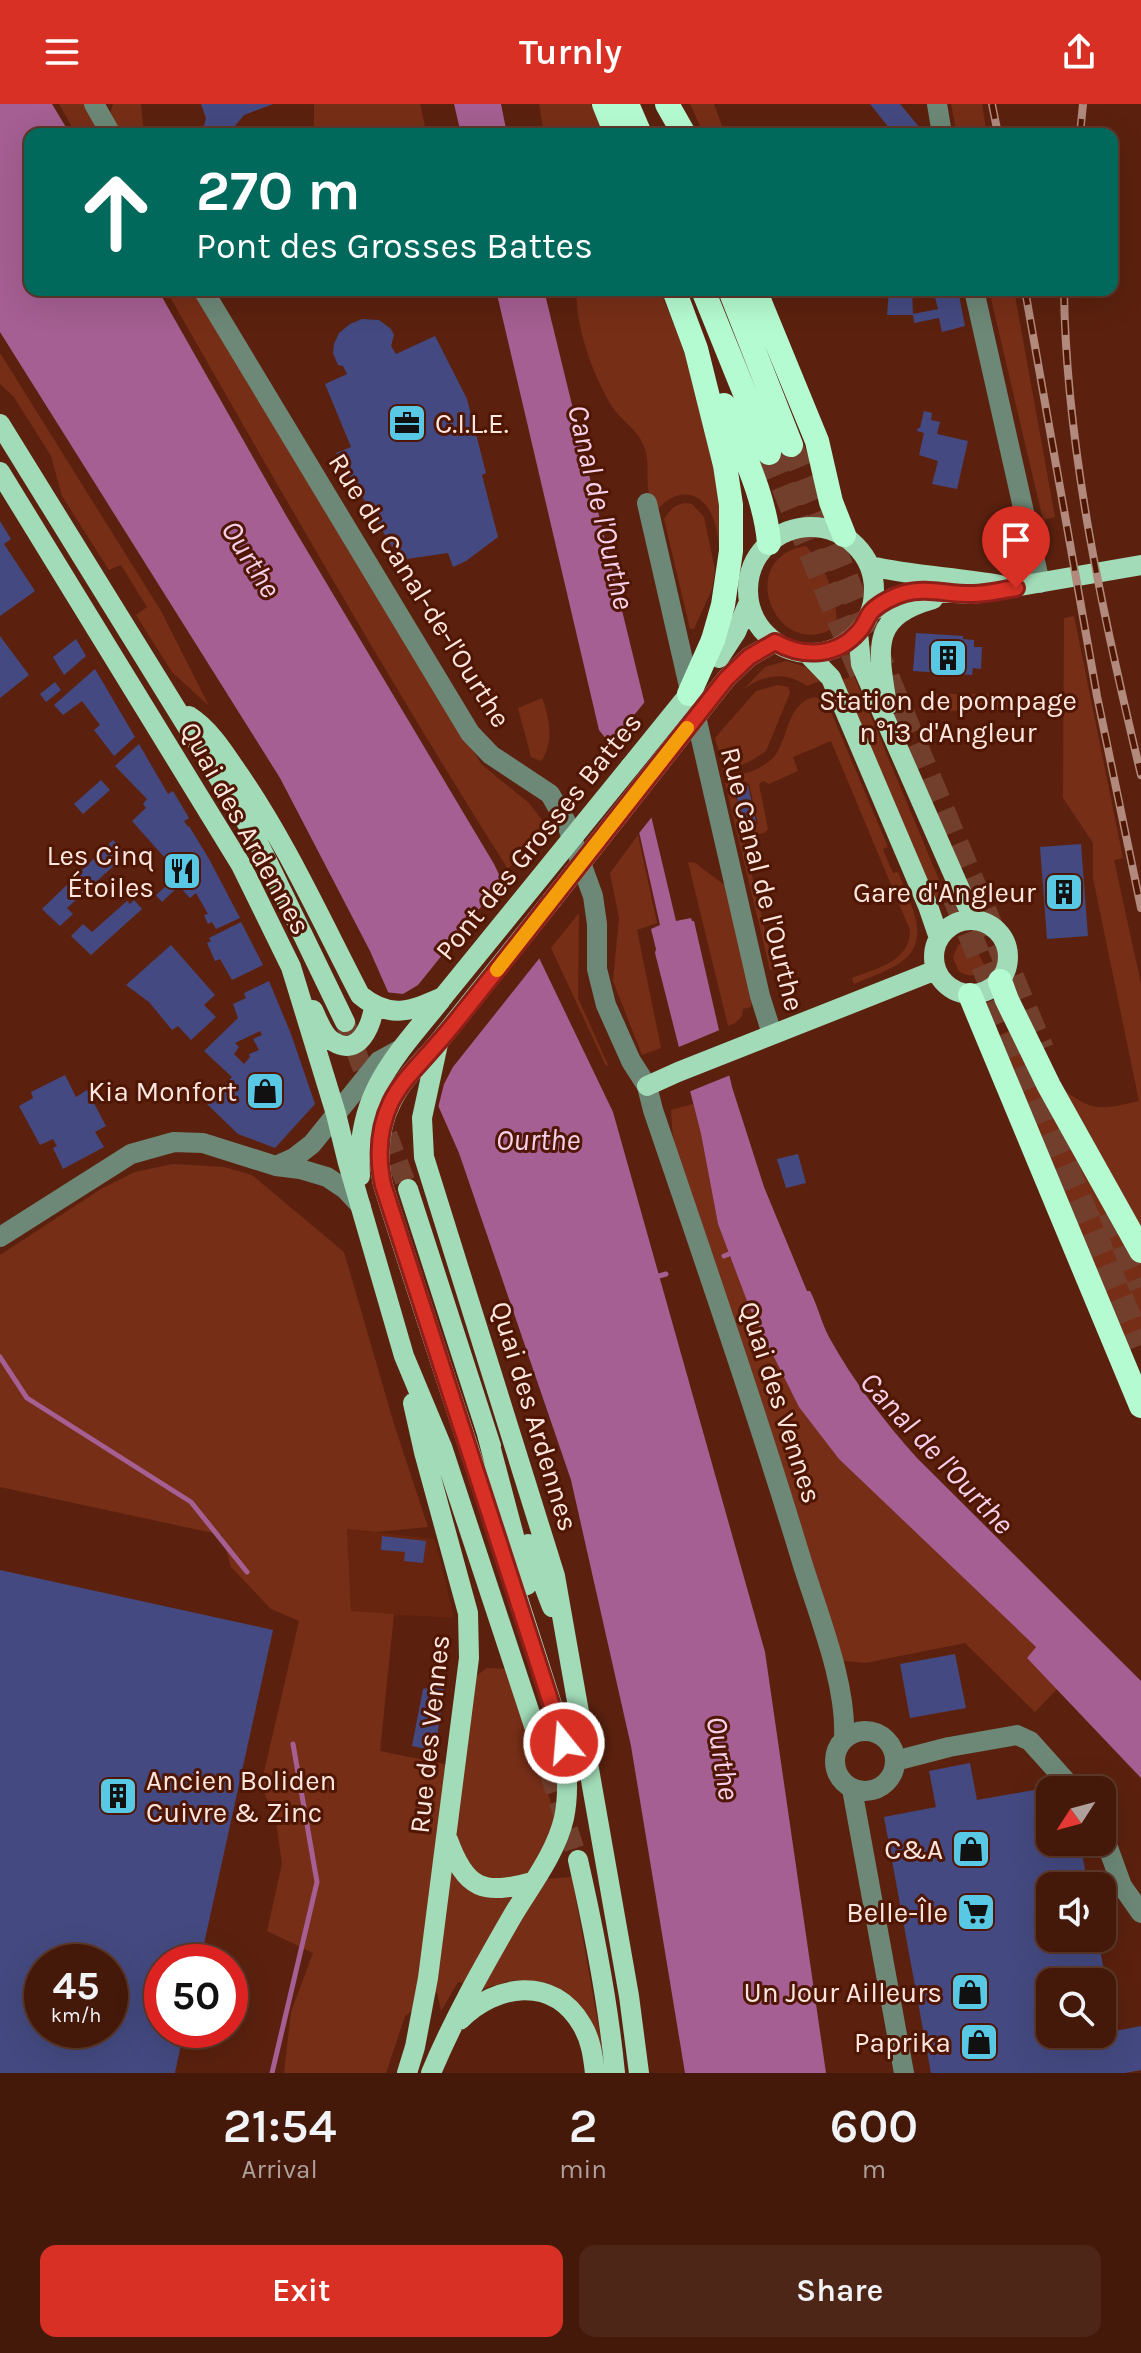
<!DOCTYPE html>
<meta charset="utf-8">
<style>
:root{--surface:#44190a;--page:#4e2618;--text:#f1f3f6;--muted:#afa09c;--line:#5c382b;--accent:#d93025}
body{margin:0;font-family:Karla,sans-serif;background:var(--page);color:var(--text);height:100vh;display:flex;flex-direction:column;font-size:30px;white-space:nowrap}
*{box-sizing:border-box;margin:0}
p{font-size:26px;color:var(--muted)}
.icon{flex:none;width:44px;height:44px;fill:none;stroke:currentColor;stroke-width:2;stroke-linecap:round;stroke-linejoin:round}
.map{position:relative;height:1969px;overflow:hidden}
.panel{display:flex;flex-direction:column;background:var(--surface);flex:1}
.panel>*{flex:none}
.hud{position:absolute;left:24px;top:24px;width:1094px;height:168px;border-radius:16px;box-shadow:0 8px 32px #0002,0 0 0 2px var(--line);background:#00695c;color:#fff;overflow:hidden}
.needle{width:52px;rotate:234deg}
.controls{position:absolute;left:1036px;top:1672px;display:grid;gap:16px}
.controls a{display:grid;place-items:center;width:80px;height:80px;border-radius:16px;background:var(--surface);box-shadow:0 8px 32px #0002,0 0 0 2px var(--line);font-size:40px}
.speed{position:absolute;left:24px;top:1840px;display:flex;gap:16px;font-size:40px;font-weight:700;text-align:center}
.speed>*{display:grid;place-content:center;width:104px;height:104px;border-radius:50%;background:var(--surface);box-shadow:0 8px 32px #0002,0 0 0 2px var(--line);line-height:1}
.speed small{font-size:20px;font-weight:400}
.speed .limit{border:12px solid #d22;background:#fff;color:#111}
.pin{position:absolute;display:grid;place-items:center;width:68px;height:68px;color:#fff;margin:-82px -34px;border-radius:50% 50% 50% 0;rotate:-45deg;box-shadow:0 0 8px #0007}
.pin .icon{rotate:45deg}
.me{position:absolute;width:88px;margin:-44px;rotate:343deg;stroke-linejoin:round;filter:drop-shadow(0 0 6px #0008)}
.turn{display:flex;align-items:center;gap:28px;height:168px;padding:0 40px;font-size:36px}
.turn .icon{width:104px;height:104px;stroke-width:2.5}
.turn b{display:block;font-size:56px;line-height:68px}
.eta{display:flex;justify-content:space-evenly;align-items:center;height:136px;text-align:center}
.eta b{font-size:48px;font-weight:600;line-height:56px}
.primary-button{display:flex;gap:16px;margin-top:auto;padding:16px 40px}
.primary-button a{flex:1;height:92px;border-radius:16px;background:var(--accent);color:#fff;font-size:32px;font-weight:600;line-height:92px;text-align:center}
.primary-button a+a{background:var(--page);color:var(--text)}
header{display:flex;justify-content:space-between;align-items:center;height:104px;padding:0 40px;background:var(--accent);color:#fff;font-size:36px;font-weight:600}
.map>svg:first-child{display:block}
</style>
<header><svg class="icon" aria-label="menu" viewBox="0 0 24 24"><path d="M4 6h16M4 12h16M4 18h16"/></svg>Turnly<svg class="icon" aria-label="share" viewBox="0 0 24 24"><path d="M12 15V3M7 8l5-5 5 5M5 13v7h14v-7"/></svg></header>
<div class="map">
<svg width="1141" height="1969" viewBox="0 0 1141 1969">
<rect width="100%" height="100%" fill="#5b210e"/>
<path fill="#67240f" d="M347,1425L435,1435L454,1514L351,1508Z"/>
<path fill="#772e17" d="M59,0H87L105,30H76Z
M113,0H141L144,30H118L109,14Z
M314,0H420L427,30H310L314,22Z
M539,0H591L602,30H544Z
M690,0H714L725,30H704Z
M951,0H982L987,30H957Z
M166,186H197L482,661L529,699L545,720L508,765C388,576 277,380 166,186Z
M575,186H660L687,254L722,379V457C719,443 718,427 713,414C701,383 673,384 655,409C642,382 652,363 644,342C637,325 623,318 613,304C596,277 583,242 578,211C577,202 577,194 575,186Z
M989,186H1014L1055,413L1043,416Z
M0,249L161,507L209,602L172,568L136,511L147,503L121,461L109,466L62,392L51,352L14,293L0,280Z
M686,399L692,400L704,413L715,466L712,485L694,525H690L664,415C670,406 675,400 686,399Z
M806,442C826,464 837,492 837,522C777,562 732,454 806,442Z
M1074,512L1123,754L1114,756L1141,880V1124L1064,986C1093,1009 1104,1005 1139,997L1093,774V739L1063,694L1064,514Z
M786,557L806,563L820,577L807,582C786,567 763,570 743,586L765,563Z
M854,572L945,790L934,795L841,576Z
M778,581L788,583L790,589L766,647L749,658L724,667L715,634L756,587Z
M936,590H1014L1013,606L935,607Z
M814,593L826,596L888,743L883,745L893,769L898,768C910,800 936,840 895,862C882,869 867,874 854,880L852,874C877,864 910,858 910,826L831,637L793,653L798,667L769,680L763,677L759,680L768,725L764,729L743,733L774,865L770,866L725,679L732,675L743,723L758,720L749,680L744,677L742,670C755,667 768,661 776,650C789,630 788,599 814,593Z
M542,594C550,615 554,639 541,657L531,653L518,604Z
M638,731L657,819L637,826L661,944L642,951L613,877L619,814L610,769Z
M688,758L695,759L726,782L752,895L751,903L743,905L742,912L735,919L728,922Z
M579,809L578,894L608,961L606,962L551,844Z
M971,836L986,864C977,873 967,874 958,866L953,853L958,841Z
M1009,927L1141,1160V1232L1123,1239L993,934Z
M693,1000L701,1030L718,1120L750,1205L840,1355L1036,1543L1027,1554L1057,1585L1035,1608L965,1539L865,1559L835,1556L674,1048L671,1006Z
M173,1060L224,1063L252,1071L344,1148L394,1320L428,1423L376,1428L347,1425L351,1507L394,1510L380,1647L464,1664L476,1572L487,1564L509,1565L555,1712L548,1742L531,1776L572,1773L603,1948L586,1913L543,1879L514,1876L478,1886L479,1882L458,1878L441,1907L437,1888L405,1912L386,1969H284L291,1908L313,1849L267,1827L282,1760L276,1717L261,1681L299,1517L271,1505L231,1463L222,1431L0,1383V1151L101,1085L135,1068Z"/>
<path fill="#a55f92" d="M0,0H52L70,30H30V186H158L287,413L494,760L613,1008L765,1548L826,1969H685L631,1642L571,1376L459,1049L370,847L280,674L0,228Z
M454,0H501L507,30H461Z
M496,186H544L648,613L630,623L676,817L691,814L692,817H694L732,983L764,1083L807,1187H810C818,1202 821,1218 829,1233C853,1277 884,1317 917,1354L1141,1577V1674L1027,1554L1036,1543L839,1355L799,1303L750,1205L718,1120L701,1030L655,849L656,845L651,825L660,821L640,732L615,639L610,640L599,626Z"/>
<path fill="#5b210e" d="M648,594L652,614L635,625L655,709L636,733L612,643H608Z
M505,773L542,851L453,963L444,980L437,1008L384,888L403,890L418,881Z
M722,925L733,970L686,989L674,945Z"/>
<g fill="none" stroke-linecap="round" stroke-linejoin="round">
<path stroke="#a55f92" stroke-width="5" d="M724,1152L729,1150
M659,1172L666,1170
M0,1253L27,1294L191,1398L247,1468
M272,1969L317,1778L293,1640"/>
</g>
<path fill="#444a81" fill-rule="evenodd" d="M201,0H273L244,11L235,22L234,30H202L206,14Z
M870,0H900L925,30H894Z
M889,186H912L913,210L938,205L933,186H958L965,222L942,228L939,214L914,219L913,211H887Z
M362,215L379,216L391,225L394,231L391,242L396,250L435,232L467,295L486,369L482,371L498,433L466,457L453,463L448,449L400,456L336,349L351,343L325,280L347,270L343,262L338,261L333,249L334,240L339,229L350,220Z
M924,307L932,309L931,316L940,318L937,330L968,337L957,385L932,380L938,357L919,351L924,329L917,327L918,324H920Z
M0,417L11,435L4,440L35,487L0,512Z
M916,529L963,532V535L974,536V543H982L981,565L973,564L972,571L913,567Z
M0,532L29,571L0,594Z
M76,535L86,552L64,571L53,553Z
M95,565L135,633L114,652L94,626L100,621L82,597L63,611L54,601Z
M55,578L61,586L46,598L40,590Z
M139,640L168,690L173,687L189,714L184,717L188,723L189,722L209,755L240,814L216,825L212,818L208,820L204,811L208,810L196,789L190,794L179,782L162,798L156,791L172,777L166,770L173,763L132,717L146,704L143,700L147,695L115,662Z
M101,676L110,686L83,710L74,700Z
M748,682L756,717L743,720L735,685Z
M113,736L127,750L67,804L73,810L60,822L42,805Z
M1081,740L1088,832L1047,835L1040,743Z
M134,796L142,805L91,851L71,832L83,820L92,828L127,797L130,800Z
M241,818L263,861L232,876L220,855L215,857L207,839L211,837L209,834Z
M171,841L215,891L204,901L216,913L191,936L178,922L172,926L149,898L126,881Z
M269,877L291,930L315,1000L275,1044L238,1030L207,1000L232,973L204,947L238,914L233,900L246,894L244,889ZM260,927L262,931L253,935L259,946L249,950L250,953L244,960L234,950L239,943L235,939Z
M65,971L76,993L87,986L106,1022L95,1028L104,1043L63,1065L53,1044L57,1042L53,1035L40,1041L19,1002L33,994L31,988Z
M798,1050L806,1079L786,1084L777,1055Z
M382,1432L426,1437L423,1459L404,1457L405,1448L381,1446Z
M0,1466L273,1526L200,1858H162V1926H184L175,1969H0ZM42,1858H110V1926H42Z
M955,1550L966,1604L910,1614L900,1560Z
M445,1579L435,1647L412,1642L423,1585Z
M970,1659L977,1696L1051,1683L1053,1686H1050V1738H1080L1088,1782H1050V1834H1098L1115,1927L1141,1922V1966L1125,1969H931L884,1713L936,1703L929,1667ZM1050,1878H1102V1930H1050Z"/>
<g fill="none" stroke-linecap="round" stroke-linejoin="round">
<path stroke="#733f2d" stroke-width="20" stroke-dasharray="20 10" stroke-linecap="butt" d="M345,918L408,1085
M540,1640L578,1756"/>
<path stroke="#733f2d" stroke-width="24" stroke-dasharray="24 12" stroke-linecap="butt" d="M791,341L1042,945
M769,349L861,569
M955,795L1141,1241
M1110,1108L1141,1183"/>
<path stroke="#6d8877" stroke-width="20" d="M94,0L111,30
M937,0L942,30
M203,186L470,629L491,651L550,690L566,718L593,792L597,820V865L606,901L631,957L647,982L653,1006C704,1156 756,1306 802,1458C818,1510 847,1580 844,1634
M974,186L1040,479
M647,399L760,892L772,930
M276,1062L294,1054L312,1040L379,957L401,945
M0,1133L131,1050L174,1038L203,1039L276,1062L300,1065L327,1073L345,1085L361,1102
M835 1657a30 30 0 1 1 60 0a30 30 0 1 1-60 0Z
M895,1657L949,1643L1017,1631L1030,1637L1074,1686
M852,1685L904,1969
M1102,1727L1122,1782L1141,1809"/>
<path stroke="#a1dbb7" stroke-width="20" d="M0,320L256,734L345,918
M0,368L241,761L291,863L336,1010L348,1059L404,1252L442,1343L540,1640
M748 486a63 63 0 1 1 126 0a63 63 0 1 1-126 0Z
M870,462C913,472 957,473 1000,481
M871,508L894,493L914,487L974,490L1141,461
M858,529L861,560L973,815
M807,549L831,574L928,802L939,834
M719,554L736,528L749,498
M726,575L749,553L775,538
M887,602C879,546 868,513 933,495
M189,612C208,624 222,645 234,663C284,734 320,814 360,891C390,916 411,907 443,893
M630,663L689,590
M552,796C515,843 478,889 441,935C424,956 404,973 392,997C378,1024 377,1052 383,1081C442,1267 506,1452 564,1639
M934 853a37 37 0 1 1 74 0a37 37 0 1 1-74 0Z
M313,906C318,916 323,933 334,938C359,953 371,922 374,903
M438,940L422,1014L424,1053L555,1472L629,1892L639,1969
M647,982L678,968L936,866
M360,1072C356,991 393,955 441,896
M408,1085L491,1342
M487,1330L527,1481
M528,1440L552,1503
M448,1736C466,1786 483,1791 533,1778
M578,1756C594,1826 608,1897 615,1969
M460,1916C496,1880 553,1871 582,1921C591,1936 593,1952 595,1969
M407,1969L415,1943L428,1874L469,1554L468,1509L424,1348L413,1299
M431,1969C454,1914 483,1863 513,1811C531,1781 556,1749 564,1714C570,1686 566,1656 562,1629"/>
<path stroke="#b5fbd1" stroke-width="24" d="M604,0L616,30
M627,0L640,30
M667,0L684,30
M674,186L696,245L725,361L731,401V447L723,501L713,536
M703,186L769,349
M730,186L791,341
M755,186L817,337L831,398L844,431
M724,301C741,345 765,391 769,439
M1000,877L1007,896L1049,982L1141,1147
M970,891L1141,1302"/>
<defs>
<path id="rail" d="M992,0L998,30
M1080,30L1083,0
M1025,186L1097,592L1141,804
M1064,186C1066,346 1104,516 1141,671"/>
</defs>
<use href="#rail" stroke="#b18a7d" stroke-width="8"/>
<use href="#rail" stroke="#4f1603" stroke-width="5" stroke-dasharray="15" stroke-linecap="butt"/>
<path stroke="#a1dbb7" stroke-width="20" d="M552,796L726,575
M443,893L630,663"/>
<path stroke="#b5fbd1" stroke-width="24" d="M689,590L713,536"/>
</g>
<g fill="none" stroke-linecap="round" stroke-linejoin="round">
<defs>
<path id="route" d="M564,1639L383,1081C377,1052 378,1025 391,998C402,976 420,960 436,941C456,919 474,894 493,871C571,773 648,674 726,575L749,553L775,538C803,554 837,553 859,527C865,521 867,512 872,507C880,499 894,492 905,489C926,483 951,491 973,490C987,490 1002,486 1016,484"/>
</defs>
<use href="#route" stroke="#8d1f18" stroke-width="20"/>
<use href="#route" stroke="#d93025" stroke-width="14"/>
<path stroke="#f59e0b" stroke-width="14" d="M497,866L687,624"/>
</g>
<defs>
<symbol id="office-square" viewBox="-11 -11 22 22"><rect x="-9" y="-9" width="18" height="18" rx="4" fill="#59c8e5" stroke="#4f1603"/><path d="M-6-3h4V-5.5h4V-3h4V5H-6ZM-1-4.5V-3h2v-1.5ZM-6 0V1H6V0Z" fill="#111"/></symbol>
<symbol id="building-square" viewBox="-11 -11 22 22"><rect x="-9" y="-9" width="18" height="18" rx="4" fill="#59c8e5" stroke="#4f1603"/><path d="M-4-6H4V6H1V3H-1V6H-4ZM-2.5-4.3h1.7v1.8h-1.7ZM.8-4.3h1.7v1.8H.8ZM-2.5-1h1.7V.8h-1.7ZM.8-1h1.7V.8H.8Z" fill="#111"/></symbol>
<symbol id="restaurant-square" viewBox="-11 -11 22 22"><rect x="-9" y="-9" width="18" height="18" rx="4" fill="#59c8e5" stroke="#4f1603"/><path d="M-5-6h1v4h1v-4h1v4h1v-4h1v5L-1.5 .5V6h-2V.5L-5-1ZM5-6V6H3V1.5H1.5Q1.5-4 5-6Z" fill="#111"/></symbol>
<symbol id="shop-square" viewBox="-11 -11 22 22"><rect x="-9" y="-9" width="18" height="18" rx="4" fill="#59c8e5" stroke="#4f1603"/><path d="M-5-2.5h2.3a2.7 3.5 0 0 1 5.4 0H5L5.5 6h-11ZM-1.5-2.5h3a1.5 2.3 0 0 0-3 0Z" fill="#111"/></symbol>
<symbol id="supermarket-square" viewBox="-11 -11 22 22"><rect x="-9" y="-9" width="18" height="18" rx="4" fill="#59c8e5" stroke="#4f1603"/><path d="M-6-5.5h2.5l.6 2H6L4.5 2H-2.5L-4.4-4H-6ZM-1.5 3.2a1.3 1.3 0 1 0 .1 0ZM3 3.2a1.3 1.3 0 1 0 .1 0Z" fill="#111"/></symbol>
</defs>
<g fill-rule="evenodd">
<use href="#office-square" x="385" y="297" width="44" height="44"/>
<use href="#building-square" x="926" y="532" width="44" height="44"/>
<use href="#restaurant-square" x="160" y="745" width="44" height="44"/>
<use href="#building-square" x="1042" y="766" width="44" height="44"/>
<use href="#shop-square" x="243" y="965" width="44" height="44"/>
<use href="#building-square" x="96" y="1670" width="44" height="44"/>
<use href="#shop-square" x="949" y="1723" width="44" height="44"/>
<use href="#supermarket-square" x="954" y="1786" width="44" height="44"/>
<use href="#shop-square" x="948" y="1866" width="44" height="44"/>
<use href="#shop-square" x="957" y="1916" width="44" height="44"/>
</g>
<g text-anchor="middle" stroke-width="6" stroke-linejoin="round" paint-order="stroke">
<g font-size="28" fill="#fde6df" stroke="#4f1603" text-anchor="end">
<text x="435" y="329" text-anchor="start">C.I.L.E.</text>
<text x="948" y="606" text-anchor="middle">Station de pompage<tspan x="948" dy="32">n°13 d'Angleur</tspan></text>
<text x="154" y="761">Les Cinq<tspan x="154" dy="32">Étoiles</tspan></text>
<text x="1036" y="798">Gare d'Angleur</text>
<text x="237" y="997">Kia Monfort</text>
<text x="146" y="1686" text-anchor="start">Ancien Boliden<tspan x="146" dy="32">Cuivre &amp; Zinc</tspan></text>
<text x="943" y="1755">C&amp;A</text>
<text x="948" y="1818">Belle-Île</text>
<text x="942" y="1898">Un Jour Ailleurs</text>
<text x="951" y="1948">Paprika</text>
</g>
<g font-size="28" fill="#fde6df" stroke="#4f1603">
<text transform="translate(420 486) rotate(58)" y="10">Rue du Canal-de-l'Ourthe</text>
<text transform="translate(246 724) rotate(61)" y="10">Quai des Ardennes</text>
<text transform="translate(538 732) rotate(-51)" y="10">Pont des Grosses Battes</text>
<text transform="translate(763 775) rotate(76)" y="10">Rue Canal de l'Ourthe</text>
<text transform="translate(781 1298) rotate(72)" y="10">Quai des Vennes</text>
<text transform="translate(535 1312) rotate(73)" y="10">Quai des Ardennes</text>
<text transform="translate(429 1630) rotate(-84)" y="10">Rue des Vennes</text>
</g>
<g font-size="30" font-style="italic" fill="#f8d0eb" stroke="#4f1603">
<text transform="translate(601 403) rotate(77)" y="10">Canal de l'Ourthe</text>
<text transform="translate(251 455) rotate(58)" y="10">Ourthe</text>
<text x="538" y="1046">Ourthe</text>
<text transform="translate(937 1349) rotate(47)" y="10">Canal de l'Ourthe</text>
<text transform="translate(723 1654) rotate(81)" y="10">Ourthe</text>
</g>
</g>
</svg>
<div class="controls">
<a><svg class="needle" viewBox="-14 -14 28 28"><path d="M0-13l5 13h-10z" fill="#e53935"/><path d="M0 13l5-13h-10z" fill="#afa09c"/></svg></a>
<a><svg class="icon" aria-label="sound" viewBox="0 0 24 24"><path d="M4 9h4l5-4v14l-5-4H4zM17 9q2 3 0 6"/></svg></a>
<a><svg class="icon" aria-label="search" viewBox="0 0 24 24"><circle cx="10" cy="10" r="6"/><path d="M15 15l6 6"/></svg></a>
</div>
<div class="speed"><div>45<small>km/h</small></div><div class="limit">50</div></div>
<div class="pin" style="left:1016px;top:484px;background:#d93025"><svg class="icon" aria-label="arrive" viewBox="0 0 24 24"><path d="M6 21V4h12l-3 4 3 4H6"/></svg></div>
<svg class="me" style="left:564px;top:1639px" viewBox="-20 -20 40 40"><circle r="17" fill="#d93025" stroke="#fff" stroke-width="3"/><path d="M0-11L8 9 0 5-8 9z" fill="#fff"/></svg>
<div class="hud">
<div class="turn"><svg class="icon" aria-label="ahead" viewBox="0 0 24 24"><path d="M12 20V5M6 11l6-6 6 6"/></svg><div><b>270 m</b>Pont des Grosses Battes</div></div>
</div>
</div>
<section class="panel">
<div class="eta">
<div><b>21:54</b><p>Arrival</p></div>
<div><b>2</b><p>min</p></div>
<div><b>600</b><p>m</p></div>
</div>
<div class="primary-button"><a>Exit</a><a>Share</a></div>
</section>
